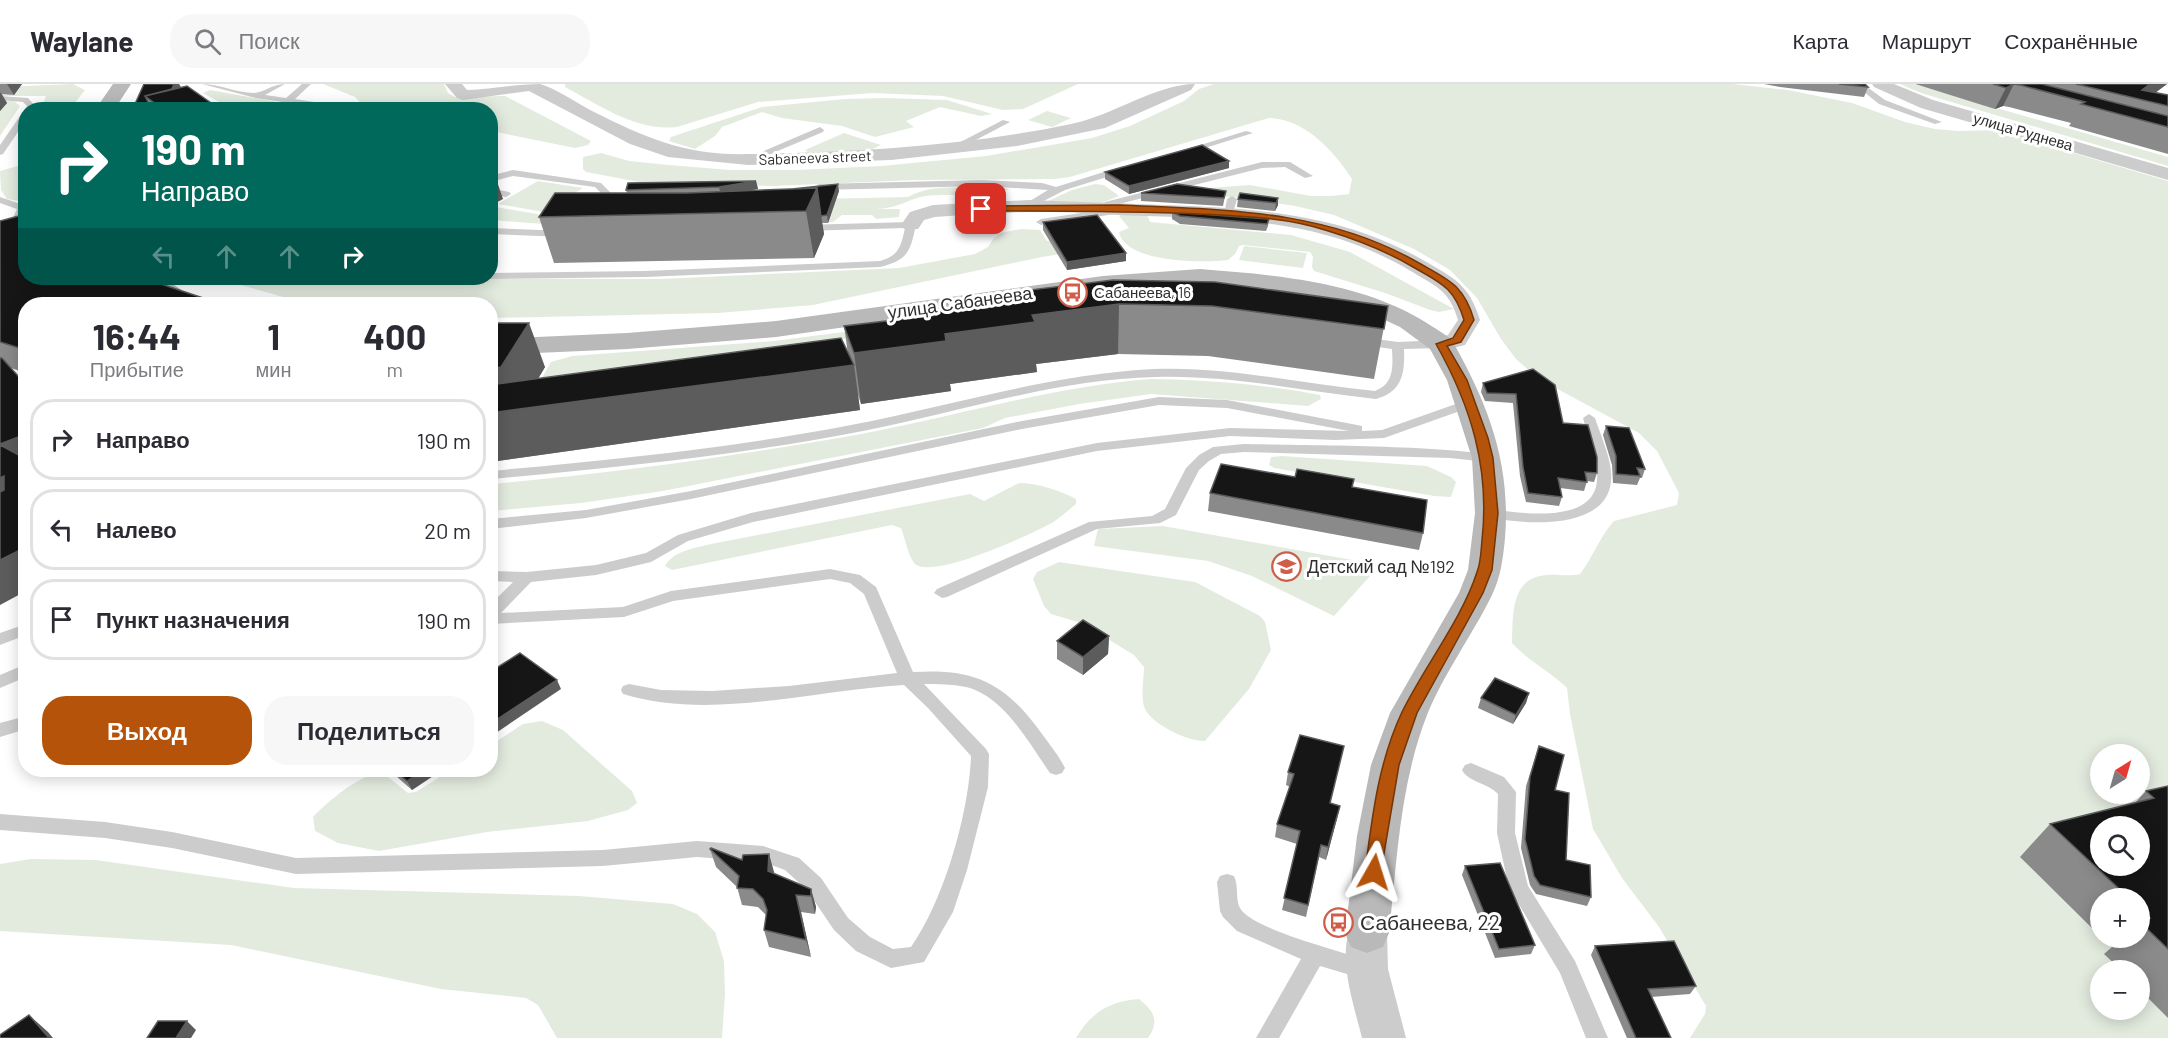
<!DOCTYPE html>
<html lang="ru">
<meta charset="utf-8">
<style>
:root{--surface:#fff;--page:#f7f7f7;--text:#2b2b33;--muted:#7c7c81;--line:#e1e1e2;--accent:#b45309}
body{margin:0;font-family:Barlow,sans-serif;background:var(--page);color:var(--text);height:100vh;display:flex;flex-direction:column;font-size:22px;white-space:nowrap}
*{box-sizing:border-box;margin:0}
p{font-size:20px;color:var(--muted)}
.icon{flex:none;width:33px;height:33px;fill:none;stroke:currentColor;stroke-width:2;stroke-linecap:round;stroke-linejoin:round}
.map{position:relative;flex:1;overflow:hidden}
.panel{position:absolute;left:18px;top:213px;width:480px;height:480px;display:flex;flex-direction:column;background:var(--surface);border-radius:24px;box-shadow:0 3px 15px #0003}
.panel>*{flex:none}
.top-card{position:absolute;left:18px;top:18px;width:480px;height:183px;border-radius:24px;box-shadow:0 3px 15px #0003;background:#00695c;color:#fff;overflow:hidden}
.needle{width:39px;rotate:37deg}
.buttons{position:absolute;left:2090px;top:660px;display:grid;gap:12px}
.buttons a{display:grid;place-items:center;width:60px;height:60px;border-radius:50%;background:var(--surface);box-shadow:0 3px 15px #0003;font-size:30px}
.pin{position:absolute;display:grid;place-items:center;width:51px;height:51px;color:#fff;margin:-26px;border-radius:12px;box-shadow:0 3px 9px #0006}
.me{position:absolute;width:66px;margin:-33px;rotate:6deg;stroke-linejoin:round;filter:drop-shadow(0 0 4px #0008)}
.turn{display:flex;align-items:center;gap:21px;height:126px;padding:0 24px;font-size:27px}
.turn .icon{width:78px;height:78px;stroke-width:2.5}
.turn b{display:block;font-size:42px;line-height:51px}
.lanes{display:flex;align-items:center;height:57px;padding:0 24px;background:#0003;justify-content:center;gap:30px;direction:ltr}
.lanes .off{opacity:.35}
.eta{display:flex;justify-content:space-evenly;align-items:center;height:102px;text-align:center}
.eta b{font-size:36px;font-weight:700;line-height:42px}
.cta{display:flex;gap:12px;margin-top:auto;padding:12px 24px}
.cta a{flex:1;height:69px;border-radius:24px;background:var(--accent);color:#fff;font-size:24px;font-weight:700;line-height:69px;text-align:center}
.cta a+a{background:var(--page);color:var(--text)}
ul{padding:0;list-style:none}
li{display:flex;align-items:center;gap:18px;height:81px;margin:0 12px 9px;padding:0 12px;border:3px solid var(--line);border-radius:24px}
li div{flex:1}
li b{display:block;font-size:22px}
li em{font-style:normal}
header{display:flex;align-items:center;gap:36px;box-sizing:border-box;height:84px;padding:0 30px;background:var(--surface);border-bottom:2px solid var(--line)}
header strong{font-size:28px}
nav{display:flex;gap:33px;margin-inline-start:auto;font-size:21px}
.search{width:420px;height:54px;background:var(--page);display:flex;align-items:center;gap:15px;box-sizing:border-box;padding:0 21px;border-radius:24px;color:var(--muted);font-size:22px}
.map>svg:first-child{display:block}
</style>
<header>
<strong>Waylane</strong>
<div class="search"><svg class="icon" aria-label="search" viewBox="0 0 24 24"><circle cx="10" cy="10" r="6"/><path d="M15 15l6 6"/></svg>Поиск</div>
<nav><a>Карта</a><a>Маршрут</a><a>Сохранённые</a></nav>
</header>
<div class="map">
<svg width="2168" height="954" viewBox="0 0 2168 954">
<rect width="100%" height="100%" fill="#fff"/>
<path fill="#e3ebdf" fill-rule="evenodd" d="M73,0L85,6L70,25L41,26L46,12H0V3Z
M323,0H444L448,9L455,13L505,12L591,57L588,61L575,64L491,47L490,26L367,25L355,13Z
M565,0H1078L1023,25L1003,26L943,12L873,9L758,18L677,43C637,48 599,21 565,3Z
M1214,0H1733L1788,6L1852,19L1905,38L1935,45L1958,47L1996,46L2168,97V954H1690L1705,930L1706,922L1659,843L1622,794L1593,745L1570,630L1567,604C1550,587 1528,577 1512,559C1513,532 1510,494 1546,491C1558,490 1568,493 1580,490C1593,473 1600,452 1614,437L1677,421L1679,409L1657,367L1639,349L1539,295L1516,275L1501,255L1477,214L1450,186L1414,165L1334,131L1295,122L1234,113L1164,111L1195,105L1250,101L1311,112H1331L1349,110L1352,95C1334,67 1305,35 1269,34L1070,93L1054,95L915,96L773,102L644,99L586,88L583,85V73L601,69L629,77L669,81L730,86H795L881,82L986,72L1092,54L1130,42L1184,17L1199,5ZM2100,670H2139V710H2100ZM2100,742H2139V782H2100ZM2100,814H2139V854H2100ZM2100,886H2139V926H2100Z
M1900,0H1913L2168,73V82L1921,9Z
M210,6L283,19L286,21L283,25H232L203,9Z
M885,14L947,16L992,30L981,32L940,23L906,37L914,43L875,53L842,42L782,34L762,28L722,43L715,52L695,65L669,57L671,53L762,23L845,15Z
M0,16L14,17L20,22L0,52Z
M1047,27L1071,34L1052,43L1028,36Z
M844,49L881,61L864,69H809L805,66Z
M25,80V118L7,115L1,106L0,87Z
M538,97L583,104L544,128L498,120Z
M1095,100L1104,101L1119,112L1099,120L1046,118L1072,106Z
M983,103L1009,105C985,118 941,106 917,114C902,119 895,124 877,125H900L899,133L876,135L872,131H842L833,138L747,141H556L491,136L490,122L554,133L818,115L908,113C930,100 959,104 983,103Z
M1122,130L1147,131L1150,138L1291,151L1350,168L1454,225L1439,228L1430,226L1385,209L1314,187L1312,183L1313,173L1310,168L1243,161L1239,162L1235,170L1228,176C1203,179 1125,179 1119,148L1129,144L1119,132Z
M1021,145L1040,146L1047,157L1106,149V163L1042,173L813,221L718,229L491,234L490,220H319L287,214L216,194L660,195L899,184L975,170L988,163L993,155L1001,149Z
M1244,162L1307,169L1303,184L1239,176Z
M1225,222L927,242L536,304L551,278L572,272L774,257L936,236Z
M1150,295C1207,296 1264,300 1320,311L1321,315L1308,322L1151,310L1079,320L1005,334L983,344L663,407L581,419L491,427V400C613,389 735,372 856,351C954,333 1050,303 1150,295Z
M1282,372L1427,382L1451,393L1456,398L1451,413L1434,412L1274,384L1269,381L1271,373Z
M1019,399C1037,399 1059,406 1076,415V420C1066,428 1057,437 1046,442C1027,452 929,497 914,479C908,471 905,454 901,444L892,441L672,486L665,482C673,467 695,464 711,460L970,410L984,417Z
M1163,442L1380,481L1334,532L1252,492L1208,477L1094,462L1098,445Z
M1059,478L1195,498L1260,532L1265,538L1271,566L1249,605L1205,657C1188,658 1152,640 1145,625C1140,615 1144,594 1144,583L1134,571L1081,539L1051,530L1044,522L1033,495L1037,488Z
M542,637L563,646L632,707L637,719L628,726L588,737L487,748L379,767L338,759L315,747L313,733C331,715 356,693 382,688L408,709L416,708L451,686H490L491,661L523,640Z
M31,775L96,776L294,804L579,812L673,820L697,830L715,848L724,877L725,910L722,954H557L538,921L526,914L441,905L231,861L0,847V780Z
M1139,915C1154,927 1160,937 1148,954H1076C1091,929 1109,917 1139,915Z"/>
<g fill="none" stroke-linecap="round" stroke-linejoin="round">
<path fill="#ccc" fill-rule="evenodd" d="M202,0C220,0 236,9 254,9C263,9 272,0 285,0L265,11L286,14L302,0H311L295,15L314,18L329,26H317L309,22L256,14Z
M1854,0H1863L1885,16L1942,38L1935,40L1879,20Z
M0,12L28,14L35,22L33,26H26V36L3,70L0,71V61L27,22L23,18L0,16Z
M1003,36L1010,38L955,67L947,65Z
M820,43L824,46L823,48L751,78L743,76Z
M1246,47L1253,49L1189,69L1181,67Z
M1262,78H1290L1313,92L1305,94L1285,83L1262,84L1111,122L1109,125L1115,124L1120,127L1115,130L1041,141L1036,138L1041,135L1101,126L1099,124L1105,118Z
M1123,82L1128,85L1126,87L1065,106L1028,125L1023,122L1025,120L1048,106L982,102L819,106L814,103L819,100L982,96L1042,99L1056,103Z
M513,86L601,99L611,109L605,115L612,119L607,122L594,116L601,109L595,103L513,92L490,98V92Z
M490,104L509,108L511,110L506,113L490,110Z
M1232,112L1237,115L1233,129L1224,131L1227,115Z
M0,113L26,122L22,136L26,141V153L22,152L12,136L17,125L0,119Z
M911,138L916,141C910,168 908,176 880,183L645,193L490,195L486,194H490V189L645,187L880,177C899,172 901,162 905,144L802,147L797,144L802,141Z
M490,144L565,147L570,150L565,153L490,150Z
M1361,253L1398,258L1441,256L1447,260L1441,264L1404,265C1405,290 1402,308 1376,315C1303,307 1230,291 1156,293C1056,295 960,328 863,347C740,371 615,384 490,395V387C611,376 732,364 851,341C951,322 1051,290 1154,285C1228,282 1301,300 1375,307C1394,300 1393,283 1392,265L1357,260V254Z
M0,287L26,294V302L0,295Z
M1159,313L1227,316L1357,341L1362,342V347L1382,346L1470,315L1476,319L1474,322L1384,354L1335,356L1230,352L1097,367L753,438L688,457L651,478L596,491L531,498L501,529L623,523L671,507L830,485L860,491L876,503L913,588C976,584 1005,599 1042,650C1050,661 1059,672 1065,684L1062,689L1056,691L1050,689C1029,659 1004,612 966,603C952,600 938,600 924,600L986,665L989,670L988,703L967,786L953,828L924,878L891,884L856,867L834,846L807,806L785,786L763,778L697,773L603,782L296,790L172,764L105,754L0,746V730L105,738L172,748L296,774L603,766L697,757L763,762L799,774L821,794L848,834L870,853L893,865L911,863C944,816 969,729 971,672L928,624L904,601C814,606 711,637 623,610L621,606L623,602L629,600L661,606L712,607L789,602L897,589L864,510L850,499L830,495L673,517L624,533L490,540V521L513,498L490,497V487L527,488L596,481L646,469L678,451L751,429L1097,359L1230,344L1349,347L1227,324L1159,321L1022,345L691,415L586,434L490,445V435L586,426L691,407L1022,337Z
M1589,330L1595,334C1601,353 1613,377 1611,397C1607,448 1519,441 1486,432L1484,429L1486,426L1491,425C1519,429 1593,441 1597,397C1599,377 1588,354 1583,334Z
M1244,360C1277,361 1481,361 1494,374L1487,378L1450,374L1244,368L1221,370L1209,377L1199,386L1176,431L1160,439L1097,445L947,513L942,514L934,509L937,505L1089,438L1152,432L1165,425L1186,384L1199,371L1213,363Z
M26,540V551L0,561V549Z
M26,580V593L0,604V591Z
M26,632V645L0,653V639Z
M1471,679L1504,693L1516,708L1515,749L1528,802L1575,877L1608,954H1586L1560,889L1509,804L1497,749L1498,710C1488,699 1468,698 1462,686L1465,681Z
M1227,790L1234,792C1239,802 1235,815 1240,824C1252,846 1346,868 1371,878L1374,885L1371,892L1364,895L1320,882L1279,954H1256L1301,875L1237,847L1223,833L1220,827L1217,798L1220,792Z"/>
<path fill="#ccc" fill-rule="evenodd" d="M445,0H462L467,6C490,5 517,0 540,0C555,4 577,19 592,27C648,55 687,72 751,70C859,68 966,62 1071,40C1112,32 1156,0 1195,0L1191,6L1105,44L1017,62L891,76L748,81L668,73L630,60L529,7L463,16L457,14Z
M1872,0H1894L1933,16L2168,84V96L1921,24L1874,3Z
M1028,116C1073,118 1119,119 1164,121C1255,124 1343,130 1423,176C1454,194 1469,200 1480,236L1465,261L1441,267L1433,265L1429,260L1433,255L1448,251L1458,236C1449,205 1435,202 1409,186C1324,136 1240,135 1145,132C1105,131 1065,127 1026,128C996,129 965,131 935,133L924,136L918,145H904L901,141L910,128L933,121Z
M1367,831L1381,836L1387,849L1388,885L1406,954H1362C1353,917 1336,872 1353,836Z"/>
<path fill="#b9b9b9" fill-rule="evenodd" d="M113,0H131L114,26H95Z
M1200,185C1278,191 1367,198 1433,243C1441,248 1449,252 1454,260C1489,322 1511,381 1505,454C1503,474 1501,492 1492,511C1473,550 1443,591 1427,631C1400,700 1397,776 1389,849L1383,863L1367,869L1351,863L1345,849L1357,752L1371,681L1390,629L1459,509L1468,486L1475,429L1472,374L1447,296L1430,265L1400,243L1374,231L1327,216L1270,205L1200,199L1103,206L776,253L627,265L490,271V255L627,249L776,237L1103,192Z
M135,194H163L191,212L203,215L206,220H171L139,199Z"/>
</g>
<path fill="#8a8a8a" d="M0,0H29H22L14,11L2,10L7,19L0,27Z
M144,0H179L181,3L221,26H137L135,20Z
M1764,0H1865L1868,3L1864,13L1780,3Z
M1915,0H2167L2155,9L2168,11V70L2069,42L2071,39L2009,23L2003,22L1995,25Z
M1229,77V84L1129,110L1105,95V88Z
M756,97L758,105L745,107H839L828,139H822L824,150L814,174L554,179L539,133L627,109L626,106Z
M1226,107L1223,122L1141,117V109Z
M1278,114V121L1275,127L1237,123L1238,115Z
M1172,128L1269,135L1268,142L1266,147L1180,140L1172,135Z
M0,137L26,220V289L11,284L0,521Z
M1043,138L1126,169V177L1067,186L1043,146Z
M1021,207L1388,222L1374,295L1208,272L1118,270L1036,280L1037,288L950,300L951,307L861,320L858,311L860,326L490,378V239L545,283L538,295L848,270L844,242L936,231L935,225L1022,214Z
M1533,285L1563,339L1597,389L1594,398L1587,397L1584,407L1560,404L1562,413L1559,422L1526,418L1520,392L1513,319L1485,317L1481,308L1483,299Z
M1606,342L1645,385L1642,394H1640L1637,401L1613,399L1612,381L1603,351Z
M1353,403L1423,449L1419,466L1208,427L1210,409Z
M1109,552L1108,570L1083,591L1057,575V557Z
M1529,609L1526,619L1513,640L1478,624L1481,614Z
M1300,651L1330,719L1340,722L1326,776L1319,773L1306,833L1282,826L1297,760L1275,753L1277,740L1290,703L1286,701L1288,688Z
M1539,662L1555,706L1566,776L1591,813L1587,822L1536,810L1530,801L1521,764L1526,702Z
M163,686H206L201,690L179,692L164,687Z
M389,686H442L412,706Z
M2168,702V934L2139,905V886H2121L2104,870L2112,863L2102,854H2139V814H2100V852L2020,773L2050,740L2135,719L2146,707Z
M710,765L742,776L769,770L774,790L811,805L816,823L815,830L801,828L811,873L769,863L764,846L766,831L758,823L742,821L737,803L716,783Z
M1465,782L1535,861L1531,870L1495,874L1462,791Z
M1595,862L1696,902L1690,910L1651,913L1671,954H1627L1591,871Z"/>
<path fill="#5c5c5c" d="M7,0H22L14,11Z
M174,0H179L183,8L164,26Z
M2014,0L2003,22L1995,25L2006,4Z
M2150,0H2167L2144,17L2142,6Z
M0,8L7,19L0,27Z
M490,77L503,115L490,122Z
M1229,77V84L1129,110V102Z
M756,97L758,105L721,111L719,103Z
M838,100L839,107L828,139L827,131Z
M817,104L824,150L814,174L806,127Z
M1278,114V121L1275,127L1276,119Z
M1126,169V177L1067,186V178Z
M1119,220L1118,270L1036,280L1037,288L950,300L951,307L861,320L854,269L1032,231Z
M529,239L545,283L520,325L854,281L860,326L490,378V285Z
M26,350V389L0,362V360Z
M4,392L26,421L0,434V394Z
M26,463V507L0,521V476Z
M1109,552L1108,570L1083,591V573Z
M557,596L561,605L490,653V640Z
M1529,609L1526,619L1513,640L1516,631Z
M197,686H206L201,690Z
M218,686H228L221,690Z
M423,686H442L412,706L407,697Z
M1340,722L1337,735L1326,776L1328,763Z
M769,770L774,788L773,805L768,787Z
M811,805L816,823L815,830L811,812Z
M796,811L801,828L811,873L806,856Z
M29,931L48,948L53,954H49Z
M187,937L196,946L191,954H176Z"/>
<path fill="#161616" stroke="#5c5c5c" stroke-width="1.5" fill-rule="evenodd" d="M144,0H174L172,5L145,12L152,26H142L135,20Z
M1839,0H1865L1868,3Z
M1993,0H2042L2168,32V43L2081,20L2085,18L2020,1L2014,0L2006,4Z
M2076,0H2150L2142,6L2168,11V22Z
M187,2L221,26H164L145,12Z
M279,20L310,26H285Z
M1202,61L1229,77L1129,102L1105,88Z
M756,97L719,103L626,106L628,99Z
M838,100L827,131L821,132L817,104L792,105Z
M1177,100L1226,107L1224,114L1141,109Z
M817,104L806,127L539,133L555,109H687Z
M1240,109L1278,114L1276,119L1238,115Z
M1172,128L1269,135L1267,140L1180,132Z
M26,130V194H143L218,219L216,220H26V266L0,258V137Z
M1097,131L1126,169L1067,178L1043,138Z
M1113,196L1215,198L1388,222L1384,245L1212,222L1119,220L1032,231L1035,238L945,250L946,257L854,269L844,242L937,231L935,225L1024,213L1025,216L1021,207Z
M490,239H529L501,283L490,285Z
M841,254L854,281L490,329V301Z
M0,274H2L26,301V350L0,360Z
M1533,285L1555,301L1563,339L1588,341L1597,373V389L1585,388L1587,398L1558,394L1562,413L1528,409L1523,383L1516,310L1487,309L1483,299Z
M1606,342L1629,344L1645,385L1637,384L1640,392L1616,390V372Z
M0,361L26,375V463L0,476V408L4,406V392L0,394Z
M1221,380L1295,393L1297,385L1354,395L1352,403L1427,416L1423,449L1210,409Z
M1083,536L1109,552L1083,573L1057,557Z
M520,569L557,596L490,640V588Z
M1495,594L1529,609L1516,631L1481,614Z
M1300,651L1344,662L1330,719L1340,722L1328,763L1321,761L1308,821L1284,814L1300,747L1277,740L1294,690L1288,688Z
M1539,662L1564,671L1555,706L1569,709L1566,776L1590,781L1591,813L1540,801L1534,792L1525,755L1530,693Z
M394,686H423L407,697Z
M2168,702V865L2139,837L2150,834L2139,824V814H2129L2050,740L2154,714L2146,707ZM2100,742H2139V782H2100Z
M711,764L742,776L743,771L769,770L768,787L811,805V812L796,811L806,856L764,846L767,826L763,815L753,805L737,804L739,792L710,765Z
M1500,779L1535,861L1499,865L1465,782Z
M1674,857L1696,902L1648,905L1671,954H1636L1595,862Z
M29,931L49,954H0V951Z
M158,937H187L176,954H147Z"/>
<path fill="#b45309" stroke="#753606" stroke-width="1.5" d="M1120,121C1224,126 1326,125 1419,179C1449,196 1464,201 1474,236L1461,258L1447,262L1467,296L1488,354L1493,374L1498,429L1492,486L1483,509L1417,629L1399,681L1380,793L1374,796L1368,793L1365,788C1372,734 1378,679 1402,628C1424,583 1462,535 1477,488C1481,478 1481,466 1482,456C1490,384 1471,322 1436,260L1453,254L1464,236C1454,203 1441,199 1413,183C1386,167 1355,155 1325,146C1286,133 1240,132 1199,130C1126,127 1053,127 981,127L976,125L981,122Z"/>
<defs>
<symbol id="bus-ring" viewBox="-11 -11 22 22"><circle r="9.5" fill="#fff" stroke="#d15c47" stroke-width="1.5"/><path d="M-5-6H5V4H4V6H2V4H-2V6H-4V4H-5ZM-3.5-4V0h7V-4ZM-3.5 1.2v1.5H-2V1.2ZM2 1.2v1.5H3.5V1.2Z" fill="#d15c47"/></symbol>
<symbol id="school-ring" viewBox="-11 -11 22 22"><circle r="9.5" fill="#fff" stroke="#d15c47" stroke-width="1.5"/><path d="M0-5L7-2L0 1L-7-2ZM-4 1L0 2.5L4 1V4Q0 6-4 4Z" fill="#d15c47"/></symbol>
</defs>
<g fill-rule="evenodd">
<use href="#bus-ring" x="1056" y="192" width="33" height="33"/>
<use href="#school-ring" x="1270" y="466" width="33" height="33"/>
<use href="#bus-ring" x="1322" y="822" width="33" height="33"/>
</g>
<g text-anchor="middle" stroke-width="6" stroke-linejoin="round" paint-order="stroke">
<g font-size="15" fill="#2f2f2f" stroke="#fff">
<text transform="translate(2023 48) rotate(16)" y="5">улица Руднева</text>
<text transform="translate(815 74) rotate(-2)" y="5">Sabaneeva street</text>
</g>
<g font-size="15" fill="#2f2f2f" stroke="#fff" text-anchor="start">
<text x="1094" y="214">Сабанеева, 16</text>
</g>
<g font-size="18" fill="#2f2f2f" stroke="#fff">
<text transform="translate(960 219) rotate(-8)" y="6">улица Сабанеева</text>
</g>
<g font-size="18" fill="#2f2f2f" stroke="#fff" text-anchor="start">
<text x="1307" y="489">Детский сад №192</text>
</g>
<g font-size="21" fill="#2f2f2f" stroke="#fff" text-anchor="start">
<text x="1360" y="846">Сабанеева, 22</text>
</g>
</g>
</svg>
<div class="buttons">
<a><svg class="needle" viewBox="-14 -14 28 28"><path d="M0-13l5 13h-10z" fill="#e53935"/><path d="M0 13l5-13h-10z" fill="#7c7c81"/></svg></a>
<a><svg class="icon" aria-label="search" viewBox="0 0 24 24"><circle cx="10" cy="10" r="6"/><path d="M15 15l6 6"/></svg></a>
<a>+</a>
<a>−</a>
</div>
<div class="pin" style="left:981px;top:125px;background:#d93025"><svg class="icon" aria-label="arrive" viewBox="0 0 24 24"><path d="M6 21V4h12l-3 4 3 4H6"/></svg></div>
<svg class="me" style="left:1374px;top:788px" viewBox="-20 -20 40 40"><path d="M0-17L14 15 0 8-14 15z" fill="#b45309" stroke="#fff" stroke-width="4"/></svg>
<div class="top-card">
<div class="turn"><svg class="icon" aria-label="right" viewBox="0 0 24 24"><path d="M7 20v-9h11M14 6l5 5-5 5"/></svg><div><b>190 m</b>Направо</div></div>
<div class="lanes"><svg class="icon off" aria-label="left" viewBox="0 0 24 24"><path d="M17 20v-9H6M10 6l-5 5 5 5"/></svg><svg class="icon off" aria-label="ahead" viewBox="0 0 24 24"><path d="M12 20V5M6 11l6-6 6 6"/></svg><svg class="icon off" aria-label="ahead" viewBox="0 0 24 24"><path d="M12 20V5M6 11l6-6 6 6"/></svg><svg class="icon" aria-label="right" viewBox="0 0 24 24"><path d="M7 20v-9h11M14 6l5 5-5 5"/></svg></div>
</div>
<section class="panel">
<div class="eta">
<div><b>16:44</b><p>Прибытие</p></div>
<div><b>1</b><p>мин</p></div>
<div><b>400</b><p>m</p></div>
</div>
<ul>
<li><svg class="icon" aria-label="right" viewBox="0 0 24 24"><path d="M7 20v-9h11M14 6l5 5-5 5"/></svg><div><b>Направо</b></div><em>190 m</em></li>
<li><svg class="icon" aria-label="left" viewBox="0 0 24 24"><path d="M17 20v-9H6M10 6l-5 5 5 5"/></svg><div><b>Налево</b></div><em>20 m</em></li>
<li><svg class="icon" aria-label="arrive" viewBox="0 0 24 24"><path d="M6 21V4h12l-3 4 3 4H6"/></svg><div><b>Пункт назначения</b></div><em>190 m</em></li>
</ul>
<div class="cta"><a>Выход</a><a>Поделиться</a></div>
</section>
</div>
